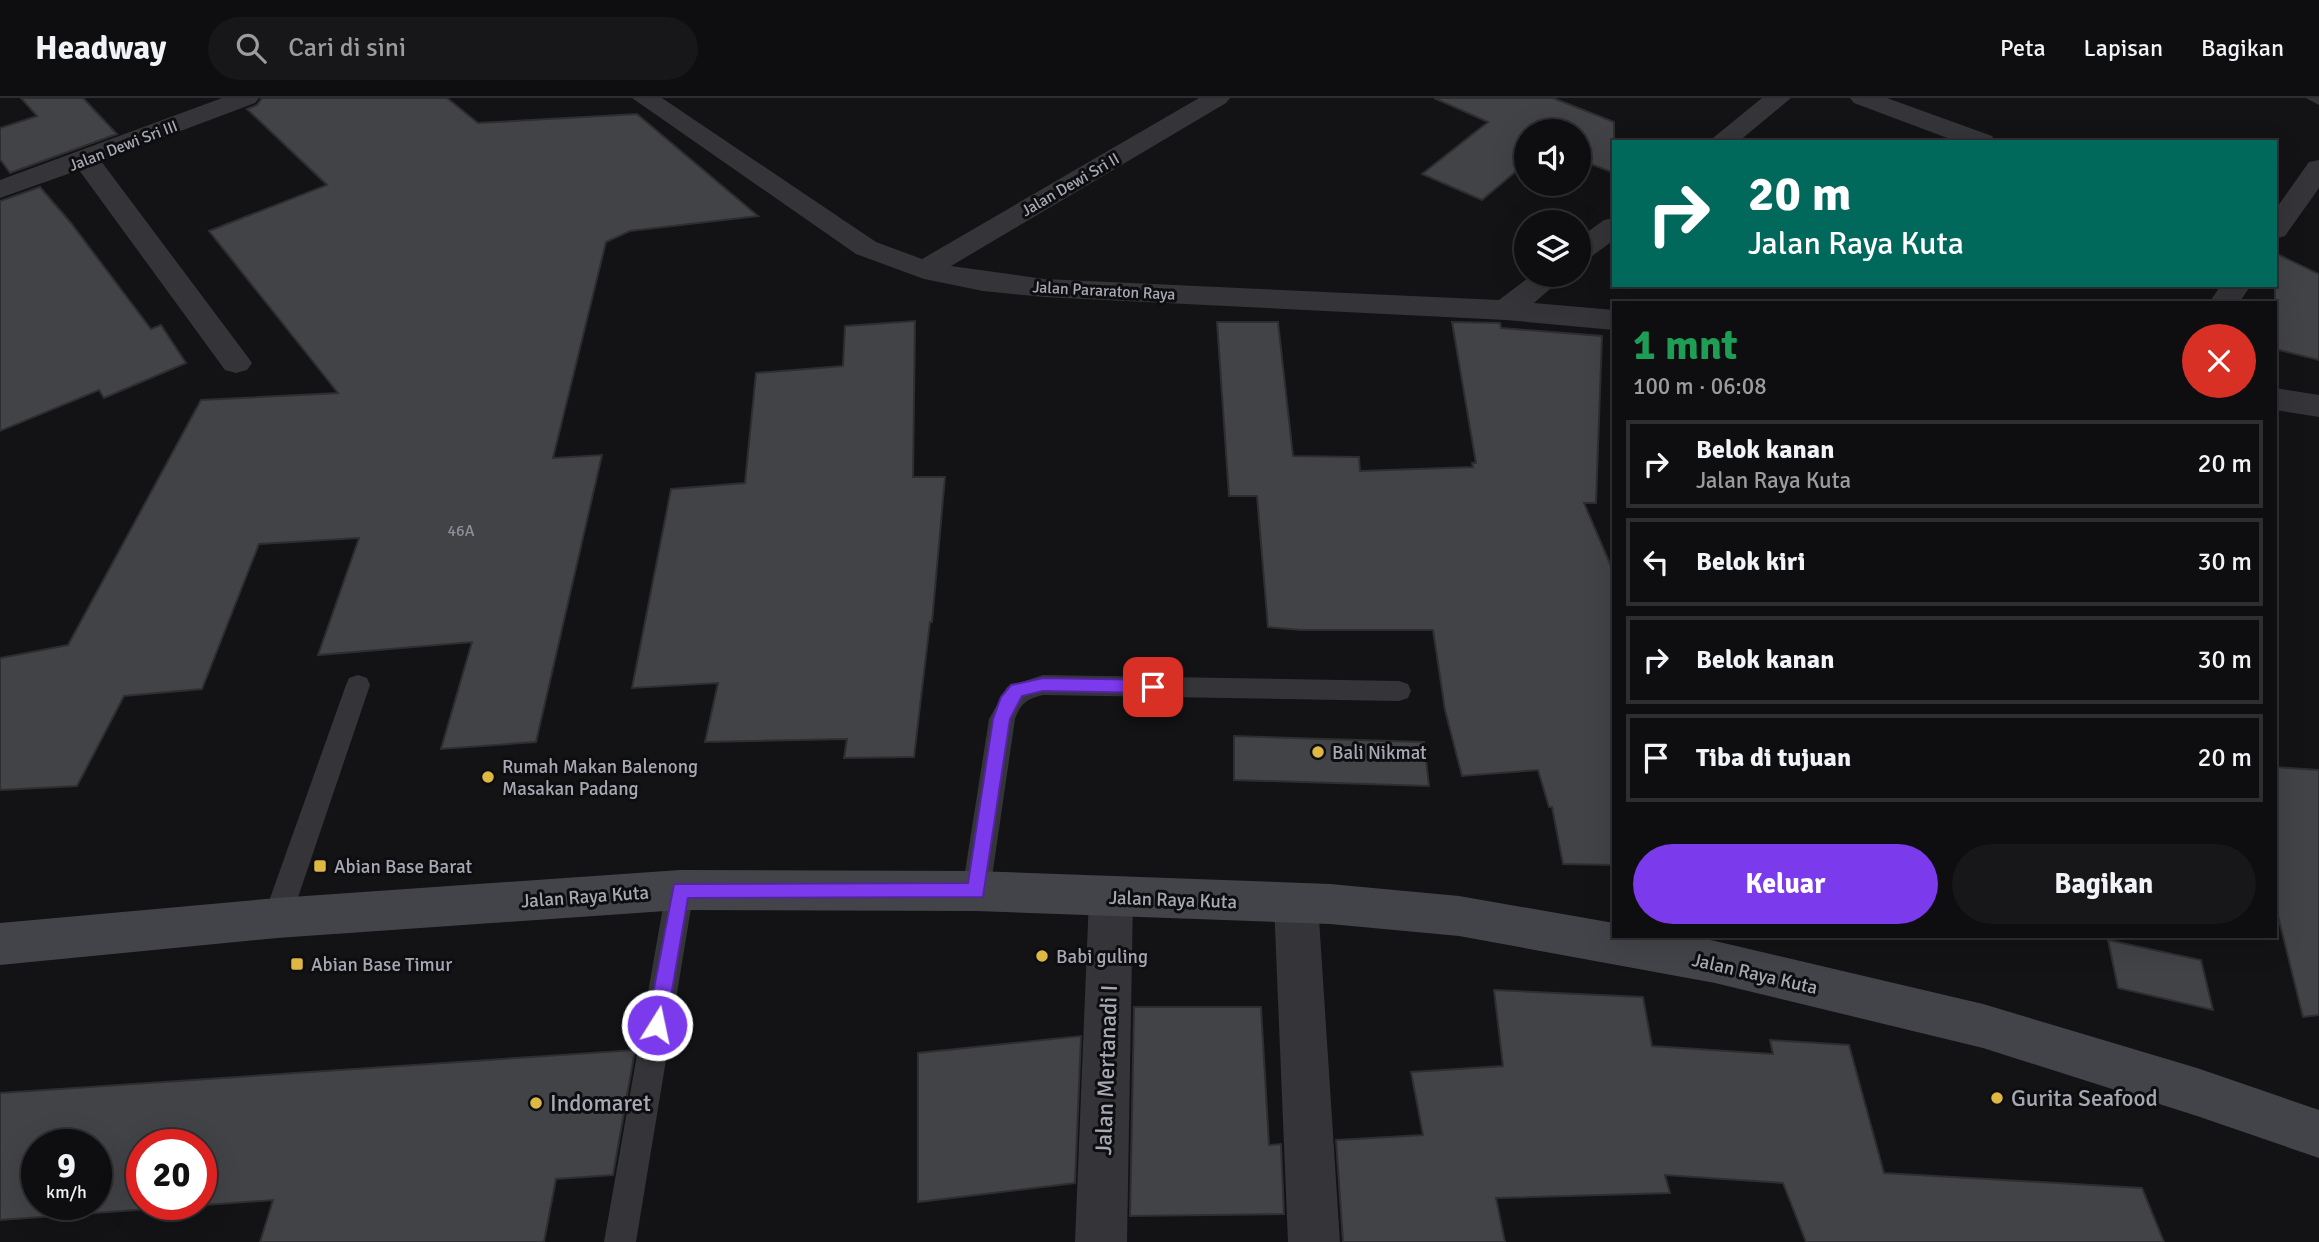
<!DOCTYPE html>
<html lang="id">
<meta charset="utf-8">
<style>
:root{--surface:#0e0e10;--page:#171719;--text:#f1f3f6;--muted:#9b9c9f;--line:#2e2e30;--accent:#7c3aed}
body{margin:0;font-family:Signika,sans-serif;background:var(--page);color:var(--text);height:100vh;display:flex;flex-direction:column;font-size:26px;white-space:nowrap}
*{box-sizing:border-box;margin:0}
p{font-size:23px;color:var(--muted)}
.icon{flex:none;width:38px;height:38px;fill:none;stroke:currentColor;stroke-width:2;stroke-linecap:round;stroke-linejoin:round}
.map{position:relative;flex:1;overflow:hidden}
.side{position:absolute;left:1612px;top:203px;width:665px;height:637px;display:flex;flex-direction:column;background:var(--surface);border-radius:0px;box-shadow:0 7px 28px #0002,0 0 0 2px var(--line)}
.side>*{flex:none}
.hud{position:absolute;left:1612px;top:42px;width:665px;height:147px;border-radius:0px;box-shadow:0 7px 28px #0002,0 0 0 2px var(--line);background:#00695c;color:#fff;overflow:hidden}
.fabs{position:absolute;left:1514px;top:21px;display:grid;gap:14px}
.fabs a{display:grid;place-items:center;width:77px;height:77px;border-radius:50%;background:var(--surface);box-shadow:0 7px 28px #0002,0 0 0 2px var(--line);font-size:35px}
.speed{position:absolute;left:21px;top:1031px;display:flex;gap:14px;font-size:35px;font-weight:700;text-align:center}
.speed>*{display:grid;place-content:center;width:91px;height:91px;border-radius:50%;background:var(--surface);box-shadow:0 7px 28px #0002,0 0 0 2px var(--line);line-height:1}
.speed small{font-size:18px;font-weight:400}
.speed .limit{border:10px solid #d22;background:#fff;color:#111}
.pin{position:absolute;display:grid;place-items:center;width:60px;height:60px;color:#fff;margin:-30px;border-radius:14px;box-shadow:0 4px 10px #0006}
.me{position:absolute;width:77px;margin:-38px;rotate:10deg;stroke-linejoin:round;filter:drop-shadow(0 0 5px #0008)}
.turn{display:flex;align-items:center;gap:24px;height:147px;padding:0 21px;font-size:32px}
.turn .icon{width:91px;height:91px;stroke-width:2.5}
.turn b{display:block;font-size:49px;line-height:60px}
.round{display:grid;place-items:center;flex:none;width:74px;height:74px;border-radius:37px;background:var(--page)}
.summary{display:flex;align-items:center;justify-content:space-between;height:119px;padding:0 21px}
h1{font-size:42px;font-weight:700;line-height:52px;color:#1e9e55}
.button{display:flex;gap:14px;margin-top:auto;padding:14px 21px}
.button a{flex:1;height:80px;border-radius:42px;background:var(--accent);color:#fff;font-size:28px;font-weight:700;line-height:80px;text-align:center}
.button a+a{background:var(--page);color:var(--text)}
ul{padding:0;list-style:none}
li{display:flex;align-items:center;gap:21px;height:88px;margin:0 14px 10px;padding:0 7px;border:4px solid var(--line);border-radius:0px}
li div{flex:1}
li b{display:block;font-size:26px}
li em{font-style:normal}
header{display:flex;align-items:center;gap:42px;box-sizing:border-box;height:98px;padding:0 35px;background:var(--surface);border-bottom:2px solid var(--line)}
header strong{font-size:33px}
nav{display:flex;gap:38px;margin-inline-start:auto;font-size:24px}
.search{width:490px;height:63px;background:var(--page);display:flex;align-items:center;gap:18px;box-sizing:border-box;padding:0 24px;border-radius:38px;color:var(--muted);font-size:26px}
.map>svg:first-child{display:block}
</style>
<header>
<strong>Headway</strong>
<div class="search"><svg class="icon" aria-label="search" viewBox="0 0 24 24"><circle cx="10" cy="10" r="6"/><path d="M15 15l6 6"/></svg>Cari di sini</div>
<nav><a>Peta</a><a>Lapisan</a><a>Bagikan</a></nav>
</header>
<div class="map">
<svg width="2319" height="1144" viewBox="0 0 2319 1144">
<rect width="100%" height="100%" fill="#131315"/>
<path fill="#424347" stroke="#2e2d30" stroke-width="2" fill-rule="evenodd" d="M21,0H83L117,36L10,75L0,61V30L37,18Z
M262,0H447L478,25L637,16L758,118L630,133L606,144L553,360L602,357L536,644L441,651L472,544L318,557L359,440L259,446L202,591L124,598L77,688L0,692V560L68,547L201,302L338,295L209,133L327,87L247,11L257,7Z
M1434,0H1553L1614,24V75L1578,61V33H1526V65L1482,102L1422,76L1488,24Z
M40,89L71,125L151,231L161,227L186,265L104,300L99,292L0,333V103Z
M2275,155L2319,176V262L2275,251Z
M915,223L913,379H945L932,524H930L914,659L844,660L847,641L705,644L718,585L632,590L671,391L745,385L756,275L843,268L845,228Z
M1217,224H1278L1293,358L1359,359L1360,373L1473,369L1472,365H1476L1452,224L1500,225L1501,230L1602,238L1596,405H1584L1614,475V767L1563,766L1552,709H1549L1538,672L1462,678L1445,612L1433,532H1301L1268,529L1257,398H1229Z
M1234,638L1424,644L1429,688L1234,682Z
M2275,669L2319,672V917L2303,919L2275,806Z
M2108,842L2201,862L2213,912L2118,890Z
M1494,892L1643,899L1652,948L1773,956L1770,942L1849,947L1884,1075L2142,1090L2164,1144H1806L1783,1085L1665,1077L1670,1095L1496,1100L1505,1144H1343L1336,1042L1423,1037L1411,974L1503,968Z
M1134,909H1261L1269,1047L1281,1046L1284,1116L1130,1118Z
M1081,938L1075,1085L918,1104V955Z
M635,952L613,1077L556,1081L544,1144H260L273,1102L0,1122V995ZM37,1046H96V1106H37ZM142,1046H201V1106H142Z"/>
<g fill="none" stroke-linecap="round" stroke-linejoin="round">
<path fill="#353539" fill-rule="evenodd" d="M2306,0H2319V7Z
M358,577L367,580L370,587L291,820L287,829L277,833L267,829L263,820L346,587L349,580Z
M1043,577L1399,583L1408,586L1411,593L1408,600L1399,603L1043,597C1028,600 1020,606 1015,621L990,793L986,802L976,805L966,802L962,793L989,621L1007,589Z
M680,780L690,783L694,792L636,1144H604L666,792L670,783Z"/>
<path fill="#353539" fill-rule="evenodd" d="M222,0H259L255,5L101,63L247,258L252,265L247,272L236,275L225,272L79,72L0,100V82Z
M632,0H662L876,144L922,161L1199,0H1230L1226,5L951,168L1044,181L1499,202L1532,177H1566L1534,205L1614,212V232L1506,222L1044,199L983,193L924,181L856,156Z
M1762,0H1791L1738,44H1708Z
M1850,0H1887L1992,38L1996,44H1958L1854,5Z
M2319,62V90L2285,138L2275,141V112L2309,64Z
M1614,120V142L1588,161L1578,164V141L1604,122Z
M2221,187H2251L2239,205H2209Z
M2275,290L2319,297V319L2275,312Z
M1111,780L1126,786L1133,800L1127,1144H1075L1089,800L1096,786Z
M1296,785L1311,791L1318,805L1340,1144H1288L1274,805L1281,791Z"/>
<path fill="#434449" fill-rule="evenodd" d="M680,772L976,773L1330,786L1459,798L1614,825V838H1688L1715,843L1983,906L2197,970L2319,1012V1060L2197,1018L1983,950L1715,885L1459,838L1330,826L976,813L680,812L277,840L0,867V825L277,800Z"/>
</g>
<path fill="#7c3aed" stroke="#51269a" stroke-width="2" d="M1043,580L1153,582L1161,589L1153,595L1043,593L1022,598L1010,621L983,799L688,800L666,927L664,934L657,936L650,934L647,927L674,786L968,785L993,621L1001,599L1011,587Z"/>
<g fill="#deb842" stroke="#0e0e10" stroke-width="2.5">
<circle cx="1318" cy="654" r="7"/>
<circle cx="488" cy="679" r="7"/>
<rect x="313" y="761" width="14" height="14" rx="3.5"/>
<circle cx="1042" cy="858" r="7"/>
<rect x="290" y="859" width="14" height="14" rx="3.5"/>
<circle cx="1997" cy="1000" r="7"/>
<circle cx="536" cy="1005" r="7"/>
</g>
<g text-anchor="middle" stroke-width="6" stroke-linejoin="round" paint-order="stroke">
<g font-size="16" fill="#a6a9b4" stroke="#0e0e10">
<text transform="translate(123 47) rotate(-21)" y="6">Jalan Dewi Sri III</text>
<text transform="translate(1070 86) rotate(-30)" y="6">Jalan Dewi Sri II</text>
<text transform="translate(1104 192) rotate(3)" y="6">Jalan Pararaton Raya</text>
</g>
<g font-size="16" fill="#8d9099">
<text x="461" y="438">46A</text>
</g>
<g font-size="19" fill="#a6a9b4" stroke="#0e0e10" text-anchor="start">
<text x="1332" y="661">Bali Nikmat</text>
<text x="502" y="675">Rumah Makan Balenong<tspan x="502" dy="22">Masakan Padang</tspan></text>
<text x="334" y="775">Abian Base Barat</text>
<text x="1056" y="865">Babi guling</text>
<text x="311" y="873">Abian Base Timur</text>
</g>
<g font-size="19" fill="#a6a9b4" stroke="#0e0e10">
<text transform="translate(585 798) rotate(-4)" y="7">Jalan Raya Kuta</text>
<text transform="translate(1173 801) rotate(2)" y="7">Jalan Raya Kuta</text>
<text transform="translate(1755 875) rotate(13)" y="7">Jalan Raya Kuta</text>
</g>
<g font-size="23" fill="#a6a9b4" stroke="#0e0e10">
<text transform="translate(1106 972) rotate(-88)" y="8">Jalan Mertanadi I</text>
</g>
<g font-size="23" fill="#a6a9b4" stroke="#0e0e10" text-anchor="start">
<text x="2011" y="1008">Gurita Seafood</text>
<text x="550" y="1013">Indomaret</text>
</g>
</g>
</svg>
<div class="fabs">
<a><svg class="icon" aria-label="sound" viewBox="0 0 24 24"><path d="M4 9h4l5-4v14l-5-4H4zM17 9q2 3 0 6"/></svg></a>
<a><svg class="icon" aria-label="layers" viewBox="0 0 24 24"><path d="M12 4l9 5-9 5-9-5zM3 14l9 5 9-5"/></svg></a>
</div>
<div class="speed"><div>9<small>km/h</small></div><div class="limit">20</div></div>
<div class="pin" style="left:1153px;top:589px;background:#d93025"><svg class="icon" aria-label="arrive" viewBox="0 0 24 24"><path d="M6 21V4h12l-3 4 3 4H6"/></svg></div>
<svg class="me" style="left:657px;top:927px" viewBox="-20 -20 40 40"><circle r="17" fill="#7c3aed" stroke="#fff" stroke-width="3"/><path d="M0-11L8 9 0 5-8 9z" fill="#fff"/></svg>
<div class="hud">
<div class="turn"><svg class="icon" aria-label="right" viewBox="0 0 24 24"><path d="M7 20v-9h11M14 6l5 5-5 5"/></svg><div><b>20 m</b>Jalan Raya Kuta</div></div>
</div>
<section class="side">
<div class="summary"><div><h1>1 mnt</h1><p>100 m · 06:08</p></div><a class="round" style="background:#d93025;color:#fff"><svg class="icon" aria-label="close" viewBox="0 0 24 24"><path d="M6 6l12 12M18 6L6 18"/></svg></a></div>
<ul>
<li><svg class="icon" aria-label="right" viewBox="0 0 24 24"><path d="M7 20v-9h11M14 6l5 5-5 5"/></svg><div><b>Belok kanan</b><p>Jalan Raya Kuta</p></div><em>20 m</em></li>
<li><svg class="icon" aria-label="left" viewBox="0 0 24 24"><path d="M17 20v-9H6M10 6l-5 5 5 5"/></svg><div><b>Belok kiri</b></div><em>30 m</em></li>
<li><svg class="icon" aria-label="right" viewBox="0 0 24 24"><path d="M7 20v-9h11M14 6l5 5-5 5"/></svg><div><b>Belok kanan</b></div><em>30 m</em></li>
<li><svg class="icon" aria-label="arrive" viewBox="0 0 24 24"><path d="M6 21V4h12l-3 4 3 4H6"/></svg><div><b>Tiba di tujuan</b></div><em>20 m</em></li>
</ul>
<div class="button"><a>Keluar</a><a>Bagikan</a></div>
</section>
</div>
